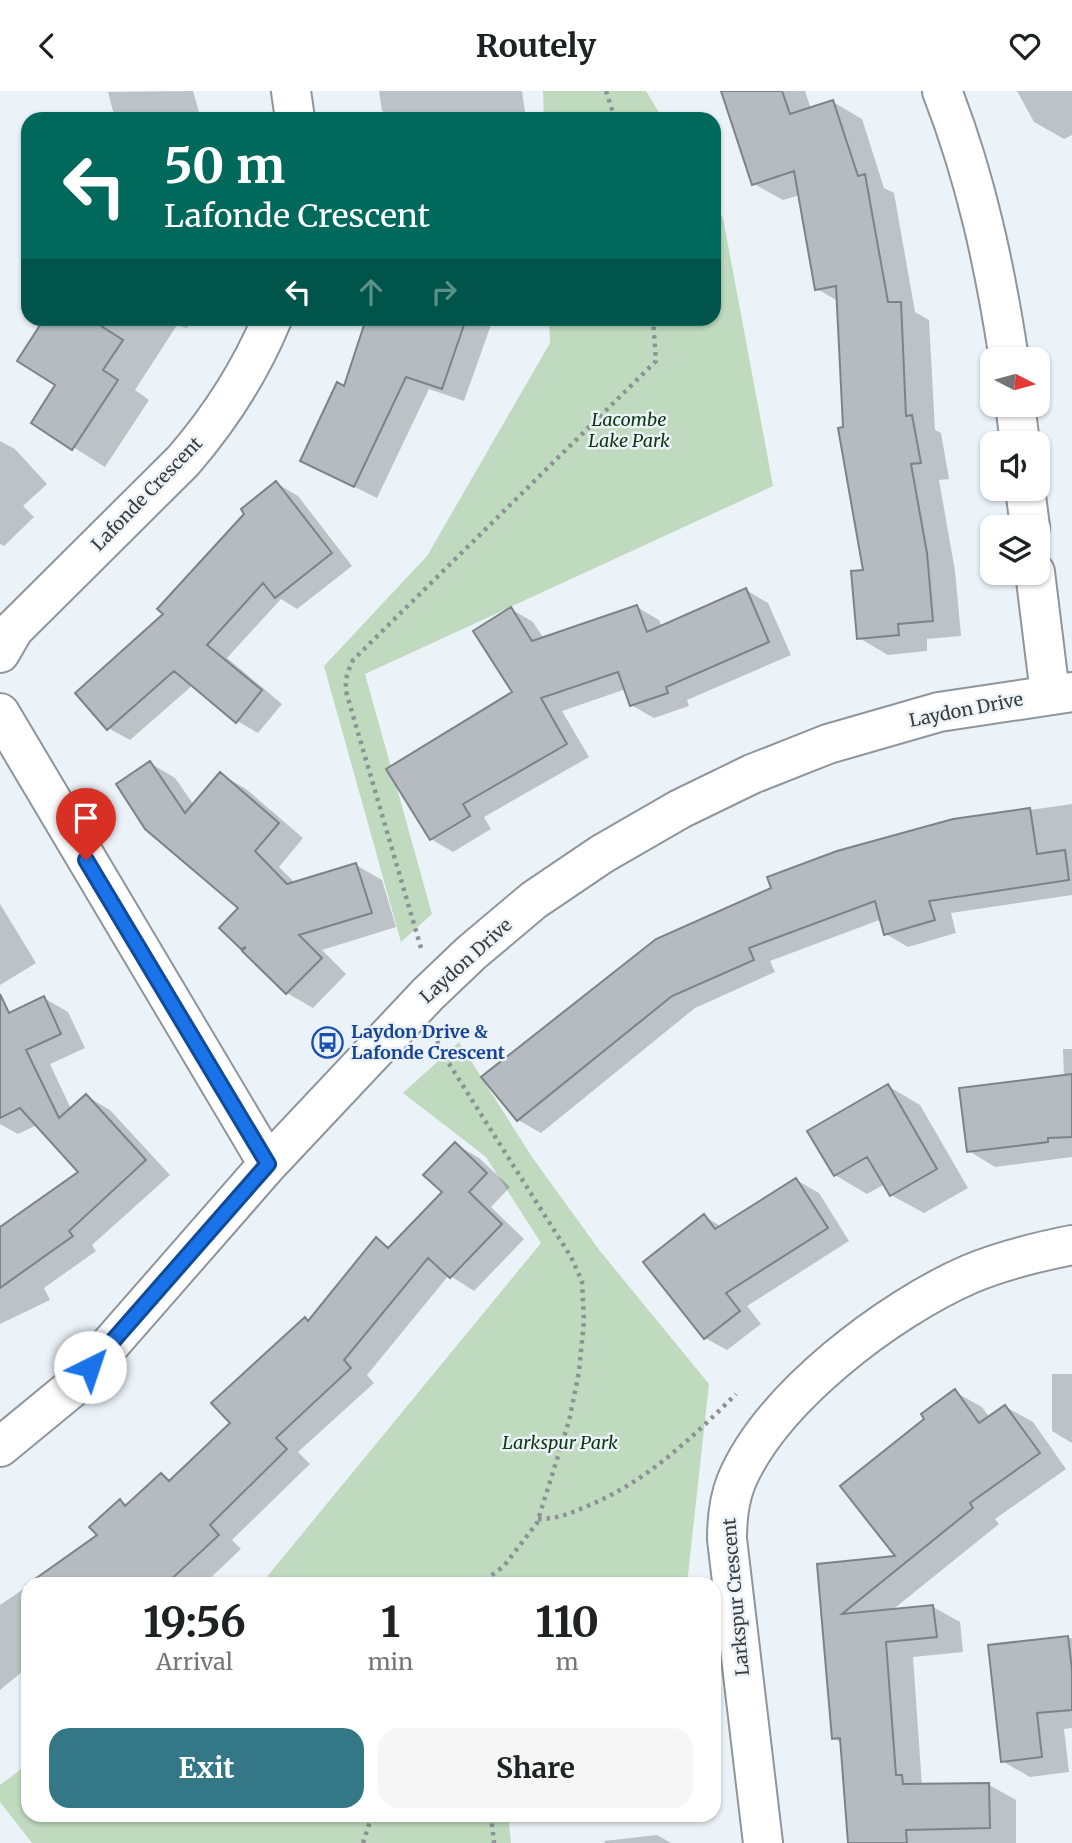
<!DOCTYPE html>
<style>
:root{--surface:#fff;--page:#f6f6f6;--text:#202124;--muted:#757577;--accent:#347787}
body{margin:0;font-family:Merriweather,serif;background:var(--page);color:var(--text);height:100vh;display:flex;flex-direction:column;font-size:26px;white-space:nowrap}
*{box-sizing:border-box;margin:0}
p{font-size:23px;color:var(--muted)}
.icon{flex:none;width:38px;height:38px;fill:none;stroke:currentColor;stroke-width:2;stroke-linecap:round;stroke-linejoin:round}
.map{position:relative;flex:1;overflow:hidden}
.sheet{position:absolute;left:21px;top:1486px;width:700px;height:245px;display:flex;flex-direction:column;background:var(--surface);border-radius:21px;box-shadow:0 2px 5px #0004}
.sheet>*{flex:none}
.hud{position:absolute;left:21px;top:21px;width:700px;height:214px;border-radius:21px;box-shadow:0 2px 5px #0004;background:#00695c;color:#fff;overflow:hidden}
.needle{width:46px;rotate:96deg}
.fabs{position:absolute;left:980px;top:256px;display:grid;gap:14px}
.fabs a{display:grid;place-items:center;width:70px;height:70px;border-radius:14px;background:var(--surface);box-shadow:0 2px 5px #0004;font-size:35px}
.pin{position:absolute;display:grid;place-items:center;width:60px;height:60px;color:#fff;margin:-72px -30px;border-radius:50% 50% 50% 0;rotate:-45deg;box-shadow:0 0 7px #0007}
.pin .icon{rotate:45deg}
.me{position:absolute;width:77px;margin:-38px;rotate:41deg;stroke-linejoin:round;filter:drop-shadow(0 0 5px #0008)}
.turn{display:flex;align-items:center;gap:24px;height:147px;padding:0 28px;font-size:32px}
.turn .icon{width:91px;height:91px;stroke-width:2.5}
.turn b{display:block;font-size:49px;line-height:60px}
.lanes{display:flex;align-items:center;height:66px;padding:0 28px;background:#0003;justify-content:center;gap:35px;direction:ltr}
.lanes .off{opacity:.35}
.eta{display:flex;justify-content:space-evenly;align-items:center;height:119px;text-align:center}
.eta b{font-size:42px;font-weight:700;line-height:49px}
.primary-button{display:flex;gap:14px;margin-top:auto;padding:14px 28px}
.primary-button a{flex:1;height:80px;border-radius:21px;background:var(--accent);color:#fff;font-size:28px;font-weight:700;line-height:80px;text-align:center}
.primary-button a+a{background:var(--page);color:var(--text)}
header{display:flex;justify-content:space-between;align-items:center;height:91px;padding:0 28px;background:var(--surface);font-size:32px;font-weight:700}
.map>svg:first-child{display:block}
</style>
<header><svg class="icon" aria-label="back" viewBox="0 0 24 24"><path d="M15 5l-7 7 7 7"/></svg>Routely<svg class="icon" aria-label="heart" viewBox="0 0 24 24"><path d="M12 20l-8-8c-3-5 5-10 8-4 3-6 11-1 8 4z"/></svg></header>
<div class="map">
<svg width="1072" height="1752" viewBox="0 0 1072 1752">
<rect width="100%" height="100%" fill="#ecf3f8"/>
<path fill="#bfdabe" d="M543,0H646L663,28H544Z
M714,112L723,127L773,395L365,583L432,823L401,851L324,575L427,465L550,252L549,228H714Z
M459,951L532,1066L600,1160L709,1293L687,1493H261L541,1152L486,1066L403,1002Z
M28,1673V1724H552L509,1730L511,1752H32L0,1711V1694Z"/>
<path fill="#0003" d="M193,0L201,28H115L108,1Z
M379,0H522L526,28H396L382,20Z
M723,0H805L811,18L833,11L862,28L884,97L894,102L915,221L929,229L935,339L941,342L949,388L939,389L955,480L961,545L927,548V560L888,564L859,547L865,480L845,338L838,210L817,198L800,104L783,109L754,93Z
M1017,0H1072V44L1064,48L1034,31Z
M46,228H190L187,237L177,234L135,299L149,309L105,376L33,331L57,294L20,269Z
M368,228H391L412,234L414,228H493L464,310L429,298L377,407L302,370L345,297Z
M0,350L15,358L47,393L23,415L34,426L4,455L0,453Z
M276,392L298,405L352,475L297,518L281,508L227,567L282,613L258,642L237,630L193,594L130,649L108,637L166,523Z
M746,499L768,512L791,564L687,609L689,615L654,627L631,614L626,598L562,620L589,666L484,726L491,738L453,761L431,748L515,602L511,518L533,531L544,548L637,516L659,529L662,536Z
M150,672L175,687L194,714L220,683L246,698L303,747L279,776L295,792L356,774L382,789L396,836L322,859L346,883L313,917L287,902L242,857L240,817Z
M1072,713V804L951,822L956,842L908,856L886,843L882,828L770,870L775,881L695,917L541,1042L518,1029L484,986L954,730Z
M0,813L36,872L0,894Z
M44,907L68,921L85,957L50,973L71,1018L86,1005L110,1019L170,1084L92,1154L96,1160L44,1197L50,1209L0,1233V1138L80,1081L37,1034L18,1043L0,1033V928Z
M1063,958H1072V1066L995,1076L969,1060L1064,986Z
M888,995L920,1014L968,1097L924,1122L891,1104L885,1093L867,1103L835,1084Z
M455,1053L479,1067L510,1096L491,1116L524,1148L474,1200L449,1184L367,1284L374,1292L298,1361L310,1373L232,1449L241,1458L204,1493H31L100,1444L120,1410L128,1414L161,1384L172,1390L232,1332L305,1228L310,1231L377,1149L391,1157L444,1101Z
M796,1089L819,1102L849,1150L747,1215L761,1233L727,1259L705,1247L704,1125L722,1136Z
M1052,1283H1072V1352L1052,1340Z
M955,1301L982,1316L990,1327L1006,1316L1033,1331L1066,1378L995,1428L999,1433L891,1520L933,1516L960,1531L963,1561L913,1566L922,1695L989,1694L1016,1709V1752H850L842,1652L833,1647L819,1475L899,1467L927,1328Z
M28,1495V1576L0,1599V1514Z
M1072,1547V1637L1064,1638L1069,1681L1030,1686L1002,1670L989,1556Z
M657,1744L671,1752H605L604,1750Z"/>
<path fill="#b5bbc0" stroke="#7d8387" stroke-width="2" d="M721,0H782L790,23L833,9L858,85L865,83L888,211H901L906,325L912,324L921,372L911,373L927,462L933,530L898,533L899,544L857,548L851,480L863,479L838,337L843,336L836,195L815,199L794,80L752,94Z
M44,228H90L123,249L103,279L118,289L72,359L31,332L55,294L17,270Z
M366,228H466L442,298L406,286L354,396L300,370L337,291L344,295Z
M276,390L332,462L275,507L263,492L207,554L262,599L236,632L174,580L107,639L75,602L163,523L157,518L244,423L241,418Z
M746,497L769,551L666,596L668,602L630,615L618,581L541,607L567,653L463,713L470,725L430,749L386,678L512,601L473,540L511,516L532,550L637,514L647,541Z
M150,670L185,722L220,681L279,732L255,760L287,793L356,772L372,822L299,844L322,867L286,903L242,860L246,856L241,858L219,837L238,817L145,738L116,693Z
M1030,717L1037,763L1065,759L1069,789L929,810L935,829L884,844L875,810L749,857L754,869L672,905L517,1030L481,986L656,848L771,797L767,786L837,760L953,728Z
M0,903L9,922L44,905L61,943L26,959L59,1027L86,1003L146,1069L69,1140L73,1145L0,1197V1136L78,1081L20,1017L0,1027Z
M1072,983V1046L1048,1047V1051L967,1061L959,997Z
M888,993L937,1078L890,1105L867,1066L834,1085L807,1040Z
M455,1051L487,1082L469,1101L502,1133L450,1187L428,1167L344,1269L351,1277L276,1347L287,1358L210,1434L219,1444L166,1493H28L97,1444L89,1436L120,1408L125,1415L161,1382L169,1390L230,1332L211,1312L305,1226L308,1230L376,1146L388,1157L442,1101L423,1084Z
M796,1087L828,1137L726,1202L740,1220L704,1248L643,1171L704,1123L715,1138Z
M955,1298L979,1332L1005,1314L1040,1362L970,1412L973,1417L842,1523L933,1514L937,1546L886,1551L896,1684H902L903,1693L989,1692L990,1737L906,1739L907,1752H848L840,1647L832,1648L817,1473L895,1465L840,1395L924,1328L921,1323Z
M1068,1545L1072,1579V1619L1037,1622L1042,1666L1001,1671L988,1554Z"/>
<g fill="none" stroke-linecap="round" stroke-linejoin="round">
<defs>
<path id="minor" d="M291,0L295,28
M942,0C976,87 995,176 1009,268
M1015,313L1020,352
M1025,397L1030,436
M1035,481L1050,603
M0,562L14,538L183,370C221,326 250,281 272,228
M0,622L268,1073
M0,1356L73,1296L268,1073L428,903L471,862L534,809L602,763L680,718L752,683L828,653L939,621L1072,601
M763,1752L727,1448C727,1428 729,1409 736,1391C771,1307 889,1218 970,1183C1003,1169 1037,1161 1072,1154"/>
</defs>
<use href="#minor" stroke="#8f959a" stroke-width="42"/>
<path stroke="#8d9295" stroke-width="4.5" stroke-dasharray="3.5 5" stroke-linecap="butt" d="M606,0L615,28
M421,857L347,604C344,590 347,582 353,569L656,270L653,228
M437,950L443,963L571,1166L582,1190L584,1230L579,1281L569,1330L537,1432L504,1475L480,1493
M538,1428C556,1428 569,1423 585,1416C645,1392 691,1348 736,1303
M491,1724L494,1752
M363,1752L372,1724"/>
<use href="#minor" stroke="#fff" stroke-width="38"/>
</g>
<g fill="none" stroke-linecap="round" stroke-linejoin="round">
<defs>
<path id="route" d="M86,769L268,1073L90,1276"/>
</defs>
<use href="#route" stroke="#114b97" stroke-width="18"/>
<use href="#route" stroke="#1a73e8" stroke-width="12"/>
</g>
<defs>
<symbol id="bus-ring" viewBox="-11 -11 22 22"><circle r="9.5" fill="#ecf3f8" stroke="#1a4fb4" stroke-width="1.5"/><path d="M-5-6H5V4H4V6H2V4H-2V6H-4V4H-5ZM-3.5-4V0h7V-4ZM-3.5 1.2v1.5H-2V1.2ZM2 1.2v1.5H3.5V1.2Z" fill="#1a4fb4"/></symbol>
</defs>
<g fill-rule="evenodd">
<use href="#bus-ring" x="310" y="934" width="35" height="35"/>
</g>
<g text-anchor="middle" stroke-width="5" stroke-linejoin="round" paint-order="stroke">
<g font-size="18" font-style="italic" fill="#0b380f" stroke="#ecf3f8">
<text x="629" y="335">Lacombe<tspan x="629" dy="21">Lake Park</tspan></text>
<text x="560" y="1358">Larkspur Park</text>
</g>
<g font-size="18" fill="#393b3d" stroke="#ecf3f8">
<text transform="translate(147 403) rotate(-46)" y="6">Lafonde Crescent</text>
<text transform="translate(966 619) rotate(-11)" y="6">Laydon Drive</text>
<text transform="translate(466 870) rotate(-42)" y="6">Laydon Drive</text>
<text transform="translate(736 1506) rotate(-95)" y="6">Larkspur Crescent</text>
</g>
<g font-size="18" font-weight="bold" fill="#164399" stroke="#ecf3f8" text-anchor="start">
<text x="351" y="947">Laydon Drive &amp;<tspan x="351" dy="21">Lafonde Crescent</tspan></text>
</g>
</g>
</svg>
<div class="fabs">
<a><svg class="needle" viewBox="-14 -14 28 28"><path d="M0-13l5 13h-10z" fill="#e53935"/><path d="M0 13l5-13h-10z" fill="#757577"/></svg></a>
<a><svg class="icon" aria-label="sound" viewBox="0 0 24 24"><path d="M4 9h4l5-4v14l-5-4H4zM17 9q2 3 0 6"/></svg></a>
<a><svg class="icon" aria-label="layers" viewBox="0 0 24 24"><path d="M12 4l9 5-9 5-9-5zM3 14l9 5 9-5"/></svg></a>
</div>
<div class="pin" style="left:86px;top:769px;background:#d93025"><svg class="icon" aria-label="arrive" viewBox="0 0 24 24"><path d="M6 21V4h12l-3 4 3 4H6"/></svg></div>
<svg class="me" style="left:90px;top:1276px" viewBox="-20 -20 40 40"><circle r="19" fill="#fff"/><path d="M0-13L10 11 0 6-10 11z" fill="#1a73e8"/></svg>
<div class="hud">
<div class="turn"><svg class="icon" aria-label="left" viewBox="0 0 24 24"><path d="M17 20v-9H6M10 6l-5 5 5 5"/></svg><div><b>50 m</b>Lafonde Crescent</div></div>
<div class="lanes"><svg class="icon" aria-label="left" viewBox="0 0 24 24"><path d="M17 20v-9H6M10 6l-5 5 5 5"/></svg><svg class="icon off" aria-label="ahead" viewBox="0 0 24 24"><path d="M12 20V5M6 11l6-6 6 6"/></svg><svg class="icon off" aria-label="right" viewBox="0 0 24 24"><path d="M7 20v-9h11M14 6l5 5-5 5"/></svg></div>
</div>
<section class="sheet">
<div class="eta">
<div><b>19:56</b><p>Arrival</p></div>
<div><b>1</b><p>min</p></div>
<div><b>110</b><p>m</p></div>
</div>
<div class="primary-button"><a>Exit</a><a>Share</a></div>
</section>
</div>
